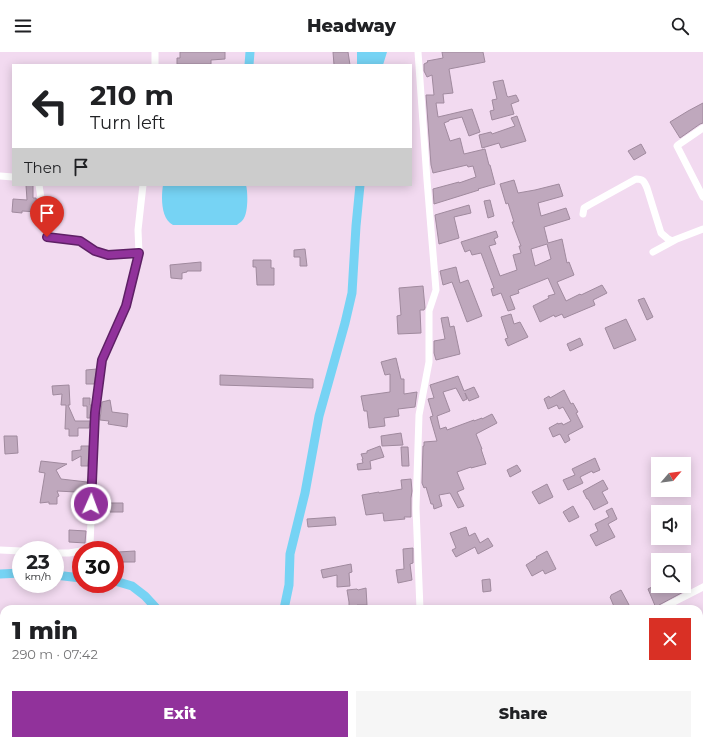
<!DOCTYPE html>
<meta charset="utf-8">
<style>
:root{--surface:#fff;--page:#f6f6f6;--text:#202124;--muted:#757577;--accent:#91329b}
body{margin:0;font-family:Montserrat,sans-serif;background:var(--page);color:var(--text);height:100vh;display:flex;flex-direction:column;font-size:15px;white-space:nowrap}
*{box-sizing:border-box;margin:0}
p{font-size:13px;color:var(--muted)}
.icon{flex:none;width:22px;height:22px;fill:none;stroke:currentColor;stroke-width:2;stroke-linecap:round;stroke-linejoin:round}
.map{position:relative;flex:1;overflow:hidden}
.details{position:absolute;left:0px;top:553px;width:703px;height:140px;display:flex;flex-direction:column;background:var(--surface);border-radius:12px 12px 0 0;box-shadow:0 2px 10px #0003}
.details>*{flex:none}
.hud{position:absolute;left:12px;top:12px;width:400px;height:122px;border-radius:0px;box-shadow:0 2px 10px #0003;background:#fff;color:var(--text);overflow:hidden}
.needle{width:26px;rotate:62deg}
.tools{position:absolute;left:651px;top:405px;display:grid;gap:8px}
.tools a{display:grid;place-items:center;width:40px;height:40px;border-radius:0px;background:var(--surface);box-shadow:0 2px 10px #0003;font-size:20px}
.speed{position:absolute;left:12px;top:489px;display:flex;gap:8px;font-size:20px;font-weight:700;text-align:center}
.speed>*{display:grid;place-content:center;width:52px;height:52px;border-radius:50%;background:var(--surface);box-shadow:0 2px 10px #0003;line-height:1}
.speed small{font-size:10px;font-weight:400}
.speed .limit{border:6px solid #d22;background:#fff;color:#111}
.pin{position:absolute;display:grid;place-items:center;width:34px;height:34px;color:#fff;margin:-41px -17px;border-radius:50% 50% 50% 0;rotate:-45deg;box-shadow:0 0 4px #0007}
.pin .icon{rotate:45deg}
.me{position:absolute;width:44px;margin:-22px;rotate:2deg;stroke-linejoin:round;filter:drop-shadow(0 0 3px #0008)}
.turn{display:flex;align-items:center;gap:14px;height:84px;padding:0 12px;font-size:18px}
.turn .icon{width:52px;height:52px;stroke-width:2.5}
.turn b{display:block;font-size:28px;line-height:34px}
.then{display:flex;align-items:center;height:38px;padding:0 12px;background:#0003;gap:8px;font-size:15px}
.round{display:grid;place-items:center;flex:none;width:42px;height:42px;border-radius:0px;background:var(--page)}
.summary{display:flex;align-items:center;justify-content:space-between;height:68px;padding:0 12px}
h1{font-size:24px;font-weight:800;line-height:30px}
.primary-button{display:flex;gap:8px;margin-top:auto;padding:8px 12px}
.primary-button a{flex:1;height:46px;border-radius:0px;background:var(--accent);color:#fff;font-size:16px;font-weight:800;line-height:46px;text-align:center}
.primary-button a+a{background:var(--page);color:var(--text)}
header{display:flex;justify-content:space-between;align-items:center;height:52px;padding:0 12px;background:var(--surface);font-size:18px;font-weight:800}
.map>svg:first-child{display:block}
</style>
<header><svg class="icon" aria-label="menu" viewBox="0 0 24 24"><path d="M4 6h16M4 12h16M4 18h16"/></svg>Headway<svg class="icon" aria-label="search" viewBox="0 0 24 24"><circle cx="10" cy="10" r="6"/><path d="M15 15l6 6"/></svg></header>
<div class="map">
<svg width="703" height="693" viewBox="0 0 703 693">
<rect width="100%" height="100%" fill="#f2daf0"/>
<path fill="#76d3f4" d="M357,0H387L383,13H357Z
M163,133H246C248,140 248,160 244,166C243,169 239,171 237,173H173C161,167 161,146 163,133Z"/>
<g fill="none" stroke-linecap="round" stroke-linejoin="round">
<path stroke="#76d3f4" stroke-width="9" d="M249,13L250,0
M0,522L21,521
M55,523L81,526
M115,529L132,534L145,544L157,557
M284,557L289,533L290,502L305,441L319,364L345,271L352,241L356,174L360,133"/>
</g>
<path fill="#bfa8bd" stroke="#a08a9e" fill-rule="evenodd" d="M180,0H225V7L211,8V12H177V6H180Z
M333,0H348L350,13H334Z
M442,0H483L485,10L449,17L453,41L443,42L444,51H436L438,65L472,57L480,80L469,84L462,65L449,68V69L444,71L450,89L460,86L464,102L485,97L489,113H490L495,132L478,137L479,138L434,152L433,137L459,130V131L476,125L473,114L468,115L467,113L433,121L431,113L426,43H434L432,23L427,25L424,19V12L428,10L427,9L443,6Z
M503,28L507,44L508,45L516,43L519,49L511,52L514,62L492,68L490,59L494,58L492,48L497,47L493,30Z
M703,51V71L700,72L680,86L670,70L688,59Z
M517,64L526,89L501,96L499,91L482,96L479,83L491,80L492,82L515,74L511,66Z
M641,92L646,101L634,108L628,99Z
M514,128L518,141L535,138L559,132L563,144L538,151L541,164L566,156L570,167L544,175L548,191L562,187L567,211L569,210L574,223L557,230L566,249L580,242L581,243L602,233L607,241L593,248L595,253L564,266L562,262L555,265L554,263L540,270L533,254L549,246L548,244L555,242L548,226L518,238L519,241L510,244L515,257L508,259L501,241L493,244L491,237L494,236L481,201L472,203L470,198L465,200L461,190L496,179L498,185L494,187L496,192L489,194L500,224L517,218L513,203L521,201L519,194H521L512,170H514L508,151L506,152L500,132ZM547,192L551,207L535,214L531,197Z
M26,133H33V146H36L38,160L22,159V161L12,160L13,147L27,148Z
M490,148L494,164L488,166L484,149Z
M469,153L471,161L454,165L459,186L439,192L435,163Z
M305,197L307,214H300V205H294V198Z
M253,208H271V216H274V233H257L256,215H253Z
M201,210V219H187V220L182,221V227L171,226L170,213Z
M456,215L460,231L468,228L482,264L467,270L452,230L443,233L440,219Z
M423,234L425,256L424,258H420L421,281L398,282L397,264L401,263L399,236Z
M644,246L653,265L647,268L638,248Z
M511,262L514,272L520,270L528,285L508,294L505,287L508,286L501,265Z
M448,265L450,275L454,274L460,302L436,308L434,301V289L445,287L441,266Z
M626,267L636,288L614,297L605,276Z
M580,286L583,293L570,299L567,292Z
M396,306L401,327H404V342L417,340L415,355L398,357L399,364L384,366L385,374L369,376L367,359H364L361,344L390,340V322L385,323L381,310Z
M97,317L94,332H86V318Z
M220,323L313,327V336L220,333Z
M458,324L464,339L474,335L479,345L469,349L465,341L467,347L463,349L456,336L443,340L450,359L437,364L440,377L446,375L447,378L474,368V369L482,366V367L492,362L497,371L476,382L482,397H481L486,412L471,416V415L457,420L464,437L457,440L464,454L458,456L450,441L439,443L442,454L434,457L433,452H431L426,435L424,436L422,431L423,394H424V390L437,389L430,365L433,364L428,347L434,346L430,333Z
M69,333L70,353H68L75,369H90L89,376H78V384H69V377H65L66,353H61L62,342L53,343L52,334Z
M564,338L571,352L573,351L578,360L576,361L583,375L568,383L570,388L565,391L560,382L553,385L549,376L558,371V372L562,371L563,373L571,369L563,355L559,357L557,353L548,357L544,347L549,344L550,346Z
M83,346H90V353H91L90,366H87V354H83Z
M110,348L112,360L128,362L127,375L108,372L109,369L100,368L102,350Z
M401,381L403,393L382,394L381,384Z
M4,384H17L18,401L5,402Z
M81,394H89L88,414H81V404L72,409V399L81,398Z
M380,394L384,405L370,409L371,417L358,418L357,412L363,411L362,407H363L361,402L367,401V399Z
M401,395H408L409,414H402Z
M595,406L600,418L593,421L592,419L580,425L583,431L568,438L563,428L575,423L572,417Z
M41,409L67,412L56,418L61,427L87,430V443L76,442V440L57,439L59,444L57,445V452H49V450L40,451L45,421L39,420Z
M517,413L521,419L510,425L507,418Z
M411,427L412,439L411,446V465H404L405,467L384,469L383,461L366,463L362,443L379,440V441L402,437L401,428Z
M603,428L608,437L602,440L608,451L594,458L588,447H587L583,439Z
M547,432L553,445L539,452L532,440Z
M109,451H123V460H110Z
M573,454L579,465L569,470L563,460Z
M612,456L617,467L608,472L615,485L596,494L590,483L598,479L595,472L609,465L606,459Z
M335,465L336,473L308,475L307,467Z
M466,475L469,484L475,481L480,491L488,486L493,494L478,502L475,495L456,505L452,498L456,496L450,481Z
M69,478L86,479L85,491L69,490Z
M413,496V511L410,512L412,528L398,531L396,518L404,517L403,497Z
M135,499V510H118V500Z
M547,499L556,517L545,522L543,518L532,524L526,513L537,506L536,505Z
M351,512L352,520L349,521L350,534L337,535V523L323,526L321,518Z
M490,527L491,539L483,540L482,528Z
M654,534L655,535L657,534H685L687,538L659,553L656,556L648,537Z
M366,536L367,553H357L358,557H349V550L347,538L357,537L358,538Z
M621,538L628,551L631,557H615L610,545L611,544V543Z"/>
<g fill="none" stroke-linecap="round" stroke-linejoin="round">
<path stroke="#fff" stroke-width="7" d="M155,0V13
M418,0L427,128L436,238L429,259V310L419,363L416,456L420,557
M703,76L678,93L677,94L703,145
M0,124L13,125
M39,133L47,185L80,189L95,199L108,203L139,201
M583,162L584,156L589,153L636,127C643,127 644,129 647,136L661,181L668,187L672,189L677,187
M653,200L677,187L703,177
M0,498L21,499
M83,498L90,494L95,361L103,308L126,254L139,201L138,178L143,133
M55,501H69L81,499
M661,557L672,551L703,535
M0,661L4,663
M55,689L63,693
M449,689L450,693
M346,693L356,689"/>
</g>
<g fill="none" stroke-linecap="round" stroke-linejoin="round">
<defs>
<path id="route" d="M47,185L80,189L95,199L108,203L139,201L126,254L102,308L95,361L91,452"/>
</defs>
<use href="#route" stroke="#5e2065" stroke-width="10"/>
<use href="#route" stroke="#91329b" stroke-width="7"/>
</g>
</svg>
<div class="tools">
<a><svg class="needle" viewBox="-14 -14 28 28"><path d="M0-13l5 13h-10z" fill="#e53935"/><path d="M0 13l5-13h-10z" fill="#757577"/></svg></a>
<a><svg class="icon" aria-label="sound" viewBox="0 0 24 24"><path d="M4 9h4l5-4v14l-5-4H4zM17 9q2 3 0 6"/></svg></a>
<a><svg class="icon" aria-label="search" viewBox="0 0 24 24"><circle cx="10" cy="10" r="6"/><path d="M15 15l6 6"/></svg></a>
</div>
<div class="speed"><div>23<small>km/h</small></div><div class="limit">30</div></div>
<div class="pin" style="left:47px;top:185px;background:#d93025"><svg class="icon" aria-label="arrive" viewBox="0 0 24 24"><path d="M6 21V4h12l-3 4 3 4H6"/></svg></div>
<svg class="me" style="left:91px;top:452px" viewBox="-20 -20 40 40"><circle r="17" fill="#91329b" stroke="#fff" stroke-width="3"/><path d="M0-11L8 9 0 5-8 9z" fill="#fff"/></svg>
<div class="hud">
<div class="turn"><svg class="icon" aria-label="left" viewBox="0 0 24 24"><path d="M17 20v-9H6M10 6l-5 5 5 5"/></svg><div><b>210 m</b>Turn left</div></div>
<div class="then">Then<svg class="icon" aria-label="arrive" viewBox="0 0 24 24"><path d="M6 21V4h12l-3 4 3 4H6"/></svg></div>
</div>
<section class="details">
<div class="summary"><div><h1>1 min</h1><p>290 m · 07:42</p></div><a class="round" style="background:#d93025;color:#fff"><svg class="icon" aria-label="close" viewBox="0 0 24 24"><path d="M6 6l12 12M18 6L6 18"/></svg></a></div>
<div class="primary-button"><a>Exit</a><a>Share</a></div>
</section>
</div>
